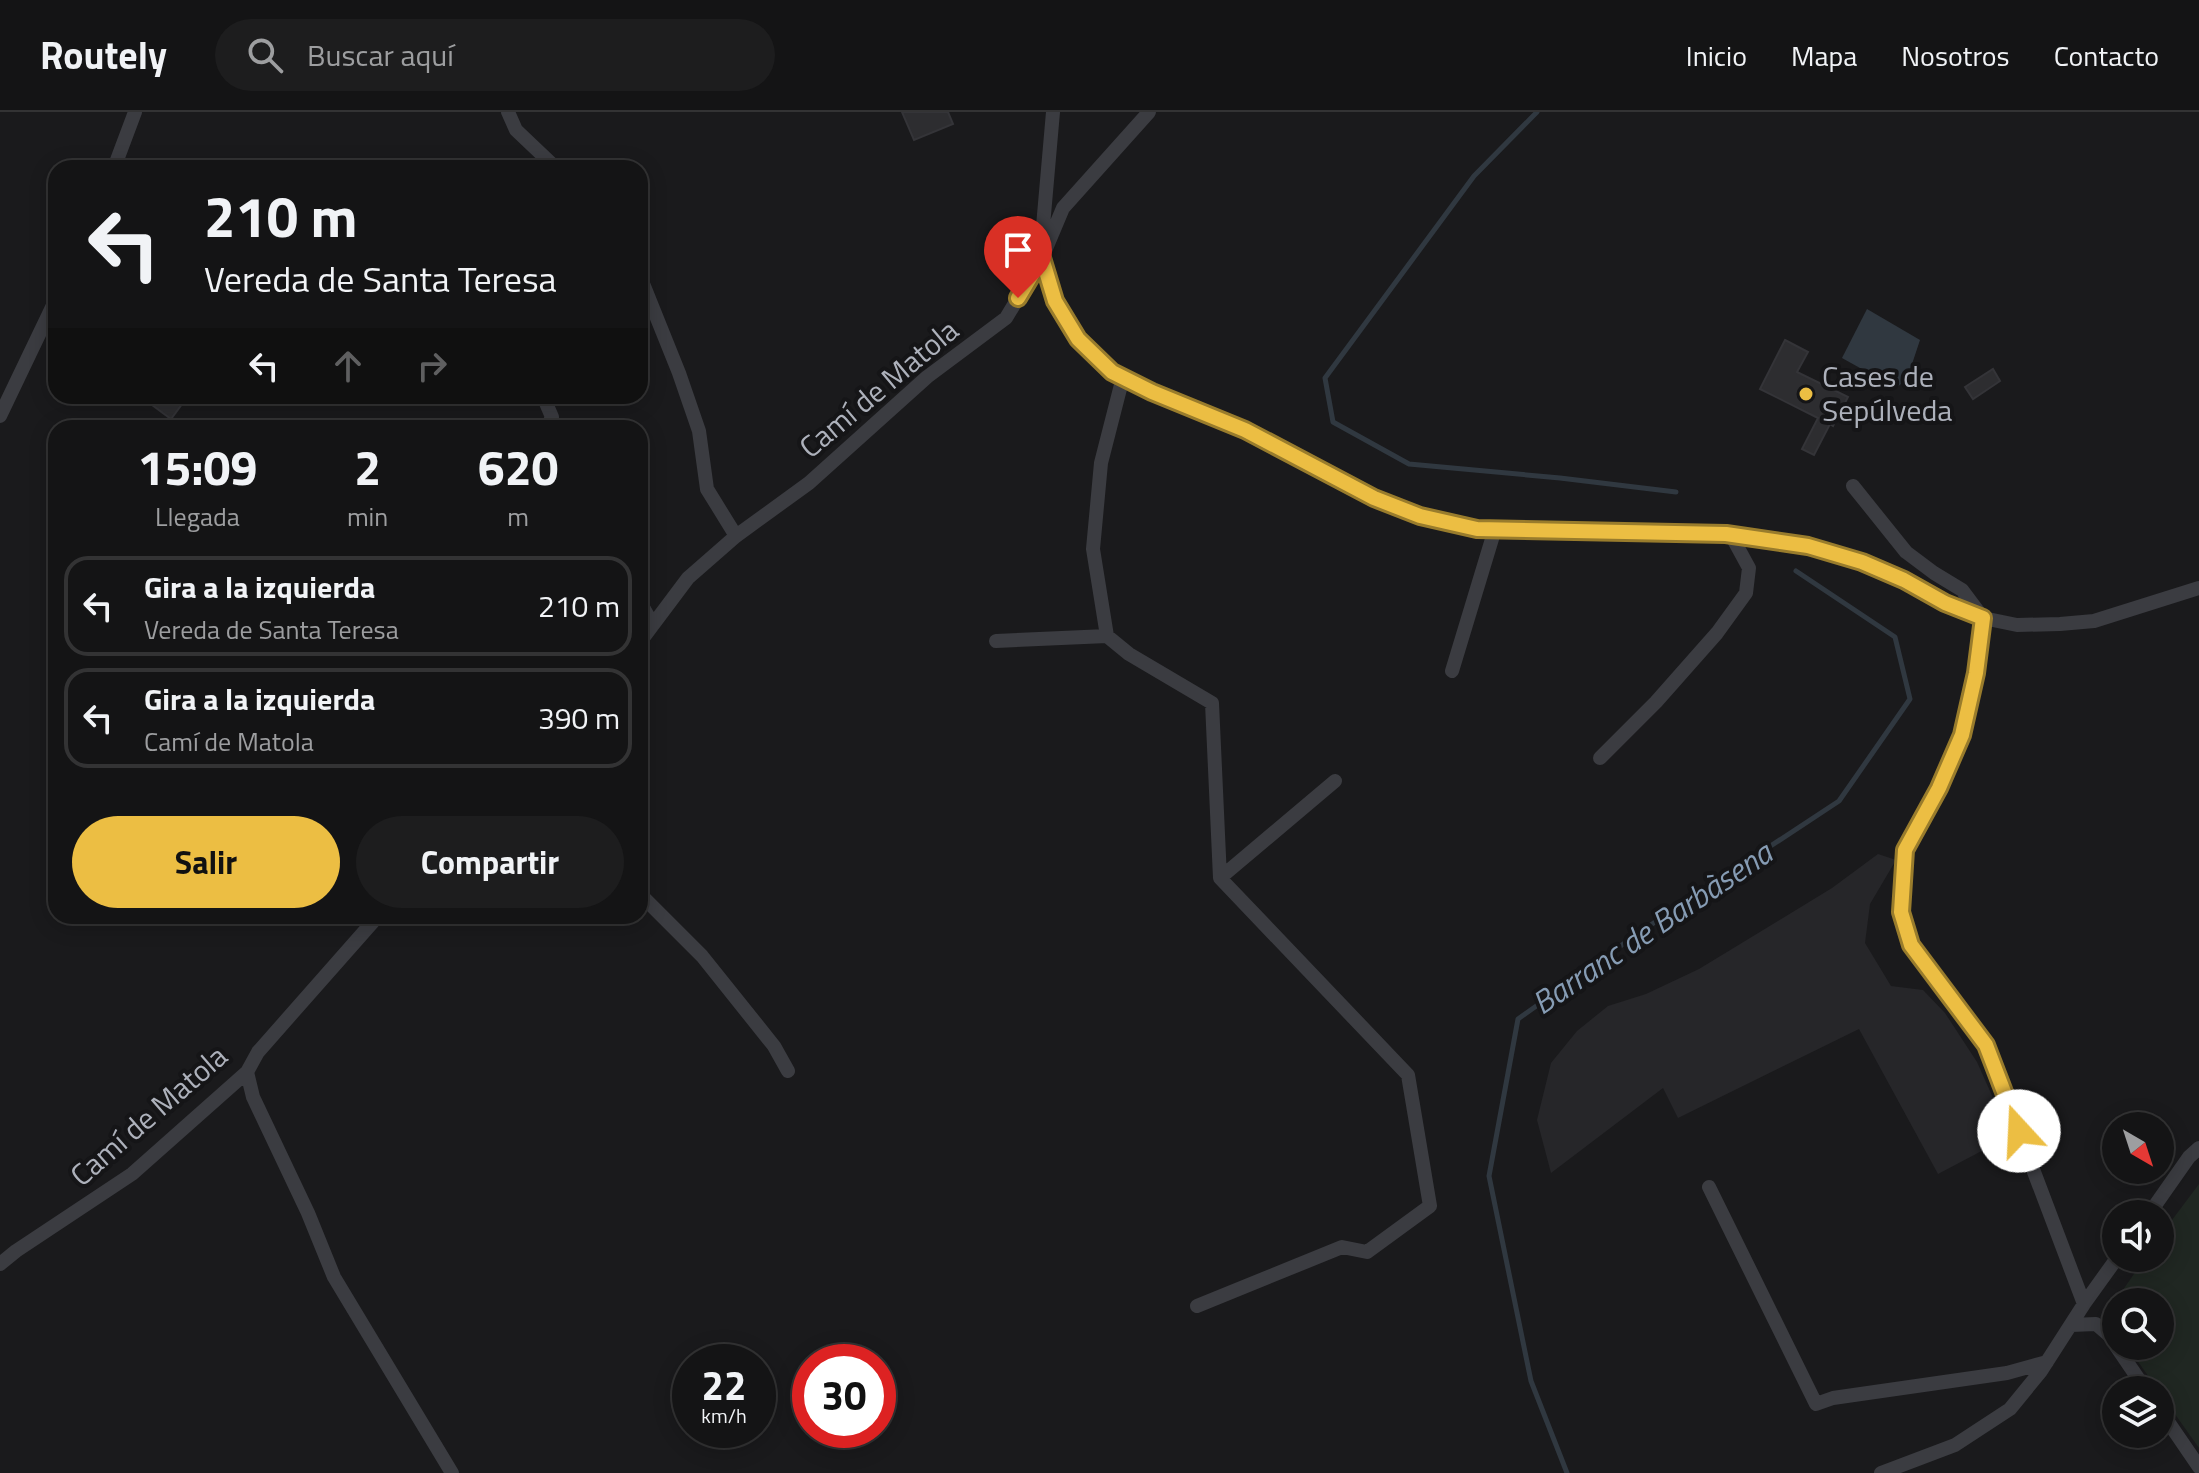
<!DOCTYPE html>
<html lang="es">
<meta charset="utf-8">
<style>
:root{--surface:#141415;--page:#1d1d1e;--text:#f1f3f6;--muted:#9d9ea0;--line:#333334;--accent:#ecbe43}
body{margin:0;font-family:"Titillium Web",sans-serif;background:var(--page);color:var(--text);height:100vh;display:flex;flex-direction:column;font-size:30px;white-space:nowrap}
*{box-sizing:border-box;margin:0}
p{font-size:26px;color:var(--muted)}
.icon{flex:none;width:44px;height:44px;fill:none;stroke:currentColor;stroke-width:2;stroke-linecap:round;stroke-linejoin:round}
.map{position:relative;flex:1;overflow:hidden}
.panel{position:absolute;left:48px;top:308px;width:600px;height:504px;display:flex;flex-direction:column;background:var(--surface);border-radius:24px;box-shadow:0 4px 20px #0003,0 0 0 2px var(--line)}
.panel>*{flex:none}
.hud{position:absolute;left:48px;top:48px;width:600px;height:244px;border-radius:24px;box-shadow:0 4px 20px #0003,0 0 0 2px var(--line);background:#141415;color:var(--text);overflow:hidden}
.needle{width:52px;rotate:141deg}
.controls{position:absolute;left:2102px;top:1000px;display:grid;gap:16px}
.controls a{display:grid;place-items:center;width:72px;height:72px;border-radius:50%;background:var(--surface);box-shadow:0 4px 20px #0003,0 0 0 2px var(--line);font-size:40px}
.speed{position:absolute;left:672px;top:1232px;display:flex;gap:16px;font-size:40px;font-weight:700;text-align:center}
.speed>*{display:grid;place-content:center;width:104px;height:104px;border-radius:50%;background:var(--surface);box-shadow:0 4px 20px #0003,0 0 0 2px var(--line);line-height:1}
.speed small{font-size:20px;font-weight:400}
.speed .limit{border:12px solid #d22;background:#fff;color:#111}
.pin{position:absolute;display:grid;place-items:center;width:68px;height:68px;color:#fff;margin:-82px -34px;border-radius:50% 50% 50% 0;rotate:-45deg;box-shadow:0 0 8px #0007}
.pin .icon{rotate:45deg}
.me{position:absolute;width:88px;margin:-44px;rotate:340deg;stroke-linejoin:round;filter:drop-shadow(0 0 6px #0008)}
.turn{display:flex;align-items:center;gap:28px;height:168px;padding:0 24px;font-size:36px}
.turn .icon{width:104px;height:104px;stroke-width:2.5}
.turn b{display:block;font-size:56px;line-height:68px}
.lanes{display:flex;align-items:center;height:76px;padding:0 24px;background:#0003;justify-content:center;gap:40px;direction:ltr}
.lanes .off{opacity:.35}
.eta{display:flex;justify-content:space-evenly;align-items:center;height:136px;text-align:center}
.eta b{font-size:48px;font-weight:700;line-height:56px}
.action{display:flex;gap:16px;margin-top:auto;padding:16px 24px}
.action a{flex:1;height:92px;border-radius:48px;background:var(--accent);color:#111;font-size:32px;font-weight:700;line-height:92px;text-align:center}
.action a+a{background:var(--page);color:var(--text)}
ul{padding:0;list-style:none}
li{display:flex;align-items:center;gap:24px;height:100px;margin:0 16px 12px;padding:0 8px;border:4px solid var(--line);border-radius:24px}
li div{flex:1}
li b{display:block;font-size:30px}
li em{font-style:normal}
header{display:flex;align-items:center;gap:48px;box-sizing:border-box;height:112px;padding:0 40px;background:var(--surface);border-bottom:2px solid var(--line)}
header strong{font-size:38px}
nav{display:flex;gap:44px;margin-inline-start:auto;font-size:28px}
.search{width:560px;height:72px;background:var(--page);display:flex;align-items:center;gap:20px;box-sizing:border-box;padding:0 28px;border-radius:44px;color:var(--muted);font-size:30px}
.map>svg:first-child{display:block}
</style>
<header>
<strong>Routely</strong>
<div class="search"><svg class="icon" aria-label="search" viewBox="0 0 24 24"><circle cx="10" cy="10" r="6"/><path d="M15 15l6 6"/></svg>Buscar aquí</div>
<nav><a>Inicio</a><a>Mapa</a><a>Nosotros</a><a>Contacto</a></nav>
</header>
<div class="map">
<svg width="2199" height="1361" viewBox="0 0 2199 1361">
<rect width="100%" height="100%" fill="#1a1a1c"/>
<path fill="#262629" d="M1878,742L1896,748L1870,792L1865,831L1891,874L1923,878L1945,901L1977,950L2010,1024L1938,1062L1859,917L1678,1006L1663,976L1551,1061L1537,1008L1551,951L1577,919L1608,894L1646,882L1699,857L1832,776Z"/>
<path fill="#202722" d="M2199,1072V1336L2160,1281V1278H2158L2127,1234H2160V1190H2116V1219L2105,1204L2145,1146H2160V1124Z"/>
<path fill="#303840" d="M1867,197L1920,228L1907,267L1896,276L1842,246Z"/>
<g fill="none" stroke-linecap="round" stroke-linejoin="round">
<path stroke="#303840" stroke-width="5" d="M1537,0L1474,64L1325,266L1333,310L1409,352L1560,366L1676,380
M1567,1361L1531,1269L1489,1064L1518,907L1643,818L1839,689L1910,587L1895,525L1796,459"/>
</g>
<path fill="#2d2d30" stroke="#343438" stroke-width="2" d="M902,0H948L953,12L914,28Z
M1785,228L1808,240L1797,260L1848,285L1833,314L1830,312L1814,343L1802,337L1818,306L1760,277Z
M1993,257L2000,269L1973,287L1965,275Z
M140,284H188L171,307Z"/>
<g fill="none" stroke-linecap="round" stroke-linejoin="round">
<path stroke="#3b3c41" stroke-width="14" d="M508,0L516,18L556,56
M1053,0L1041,137L1055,189L1078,227L1112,260L1152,280L1245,318L1374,386L1420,404L1477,417L1726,422L1808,434L1862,450L1904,468L1945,491L1983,506L2017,513L2060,512L2094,509L2199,476
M114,56L135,0
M640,164L679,261L699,319L707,377L736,424
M1123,265L1101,351L1093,437L1107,524L1129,542L1212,591L1220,766L1408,963L1430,1094L1367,1140L1342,1135L1197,1194
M543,284L552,305L547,316
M0,304L56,187
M1853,374L1906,440L1934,461L1962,478L1983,506L1976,561L1962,623L1939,676L1905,738L1901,800L1911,833L1986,933L2084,1192
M640,490L653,513
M996,529L1107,524
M640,530L688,466L736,424L809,371L927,265L1006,206L1042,146L1063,96L1149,0
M1452,559L1495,417
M1600,646L1656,590L1717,521L1746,481L1749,456L1731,423
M1220,766L1335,669
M640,782L702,844L774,934L788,959
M247,960L253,985L308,1101L334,1165L452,1361
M1709,1075L1816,1292L1833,1286L2007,1261L2047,1250
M2149,1102L2189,1045L2199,1036
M0,1152L16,1139L132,1062L247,960L258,940L378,804
M2071,1213L2096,1212L2110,1224L2116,1233
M2116,1234L2146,1278
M2160,1298L2199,1355
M1881,1361L1955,1333L2010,1297L2041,1259L2084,1192L2117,1146"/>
</g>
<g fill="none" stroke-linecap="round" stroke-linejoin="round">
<defs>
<path id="route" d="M1018,186L1042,146L1055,189L1078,227L1112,260L1152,280L1245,318L1374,386L1420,404L1477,417L1726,422L1808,434L1862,450L1904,468L1945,491L1983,506L1976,561L1962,623L1939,676L1905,738L1901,800L1911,833L1986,933L2019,1019"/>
</defs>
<use href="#route" stroke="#997c2c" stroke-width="20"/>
<use href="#route" stroke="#ecbe43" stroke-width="14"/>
</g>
<circle fill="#ecbe43" stroke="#151517" stroke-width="3" cx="1806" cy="282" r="8"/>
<g text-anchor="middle" stroke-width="8" stroke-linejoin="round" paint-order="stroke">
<g font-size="30" fill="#adb1bb" stroke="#151517" text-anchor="start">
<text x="1822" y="275">Cases de<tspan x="1822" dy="34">Sepúlveda</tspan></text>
</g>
<g font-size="30" fill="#adb1bb" stroke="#151517">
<text transform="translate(879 277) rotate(-40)" y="10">Camí de Matola</text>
<text transform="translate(149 1004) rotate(-41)" y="10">Camí de Matola</text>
</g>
<g font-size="32" font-style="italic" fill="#869cb4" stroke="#151517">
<text transform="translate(1652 816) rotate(-34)" y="11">Barranc de Barbàsena</text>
</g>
</g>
</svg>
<div class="controls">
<a><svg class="needle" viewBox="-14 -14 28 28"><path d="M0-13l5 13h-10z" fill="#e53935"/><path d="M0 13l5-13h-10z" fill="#9d9ea0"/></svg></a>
<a><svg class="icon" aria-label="sound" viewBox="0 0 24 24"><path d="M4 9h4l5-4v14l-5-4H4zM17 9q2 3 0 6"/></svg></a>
<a><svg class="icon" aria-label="search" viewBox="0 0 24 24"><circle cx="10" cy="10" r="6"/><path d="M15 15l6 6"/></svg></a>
<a><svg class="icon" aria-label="layers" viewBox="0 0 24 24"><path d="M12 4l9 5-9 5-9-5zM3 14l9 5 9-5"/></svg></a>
</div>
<div class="speed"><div>22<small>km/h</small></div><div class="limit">30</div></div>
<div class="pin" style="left:1018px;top:186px;background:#d93025"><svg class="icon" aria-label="arrive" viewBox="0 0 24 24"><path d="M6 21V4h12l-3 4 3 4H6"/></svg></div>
<svg class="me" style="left:2019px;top:1019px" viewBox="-20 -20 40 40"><circle r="19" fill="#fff"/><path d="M0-13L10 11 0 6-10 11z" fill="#ecbe43"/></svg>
<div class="hud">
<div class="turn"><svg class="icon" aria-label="left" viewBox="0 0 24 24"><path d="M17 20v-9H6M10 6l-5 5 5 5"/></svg><div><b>210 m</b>Vereda de Santa Teresa</div></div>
<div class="lanes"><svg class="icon" aria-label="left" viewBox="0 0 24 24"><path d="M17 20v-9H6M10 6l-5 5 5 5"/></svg><svg class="icon off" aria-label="ahead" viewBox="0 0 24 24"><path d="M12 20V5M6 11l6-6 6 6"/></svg><svg class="icon off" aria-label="right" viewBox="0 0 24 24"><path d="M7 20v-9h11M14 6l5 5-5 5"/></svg></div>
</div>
<section class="panel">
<div class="eta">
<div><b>15:09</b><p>Llegada</p></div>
<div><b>2</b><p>min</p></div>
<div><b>620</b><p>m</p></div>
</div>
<ul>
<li><svg class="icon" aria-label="left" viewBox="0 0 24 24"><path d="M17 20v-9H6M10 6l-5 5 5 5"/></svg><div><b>Gira a la izquierda</b><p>Vereda de Santa Teresa</p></div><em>210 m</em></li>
<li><svg class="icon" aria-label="left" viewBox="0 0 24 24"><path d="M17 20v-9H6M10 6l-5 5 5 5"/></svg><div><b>Gira a la izquierda</b><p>Camí de Matola</p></div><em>390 m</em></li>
</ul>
<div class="action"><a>Salir</a><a>Compartir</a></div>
</section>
</div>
